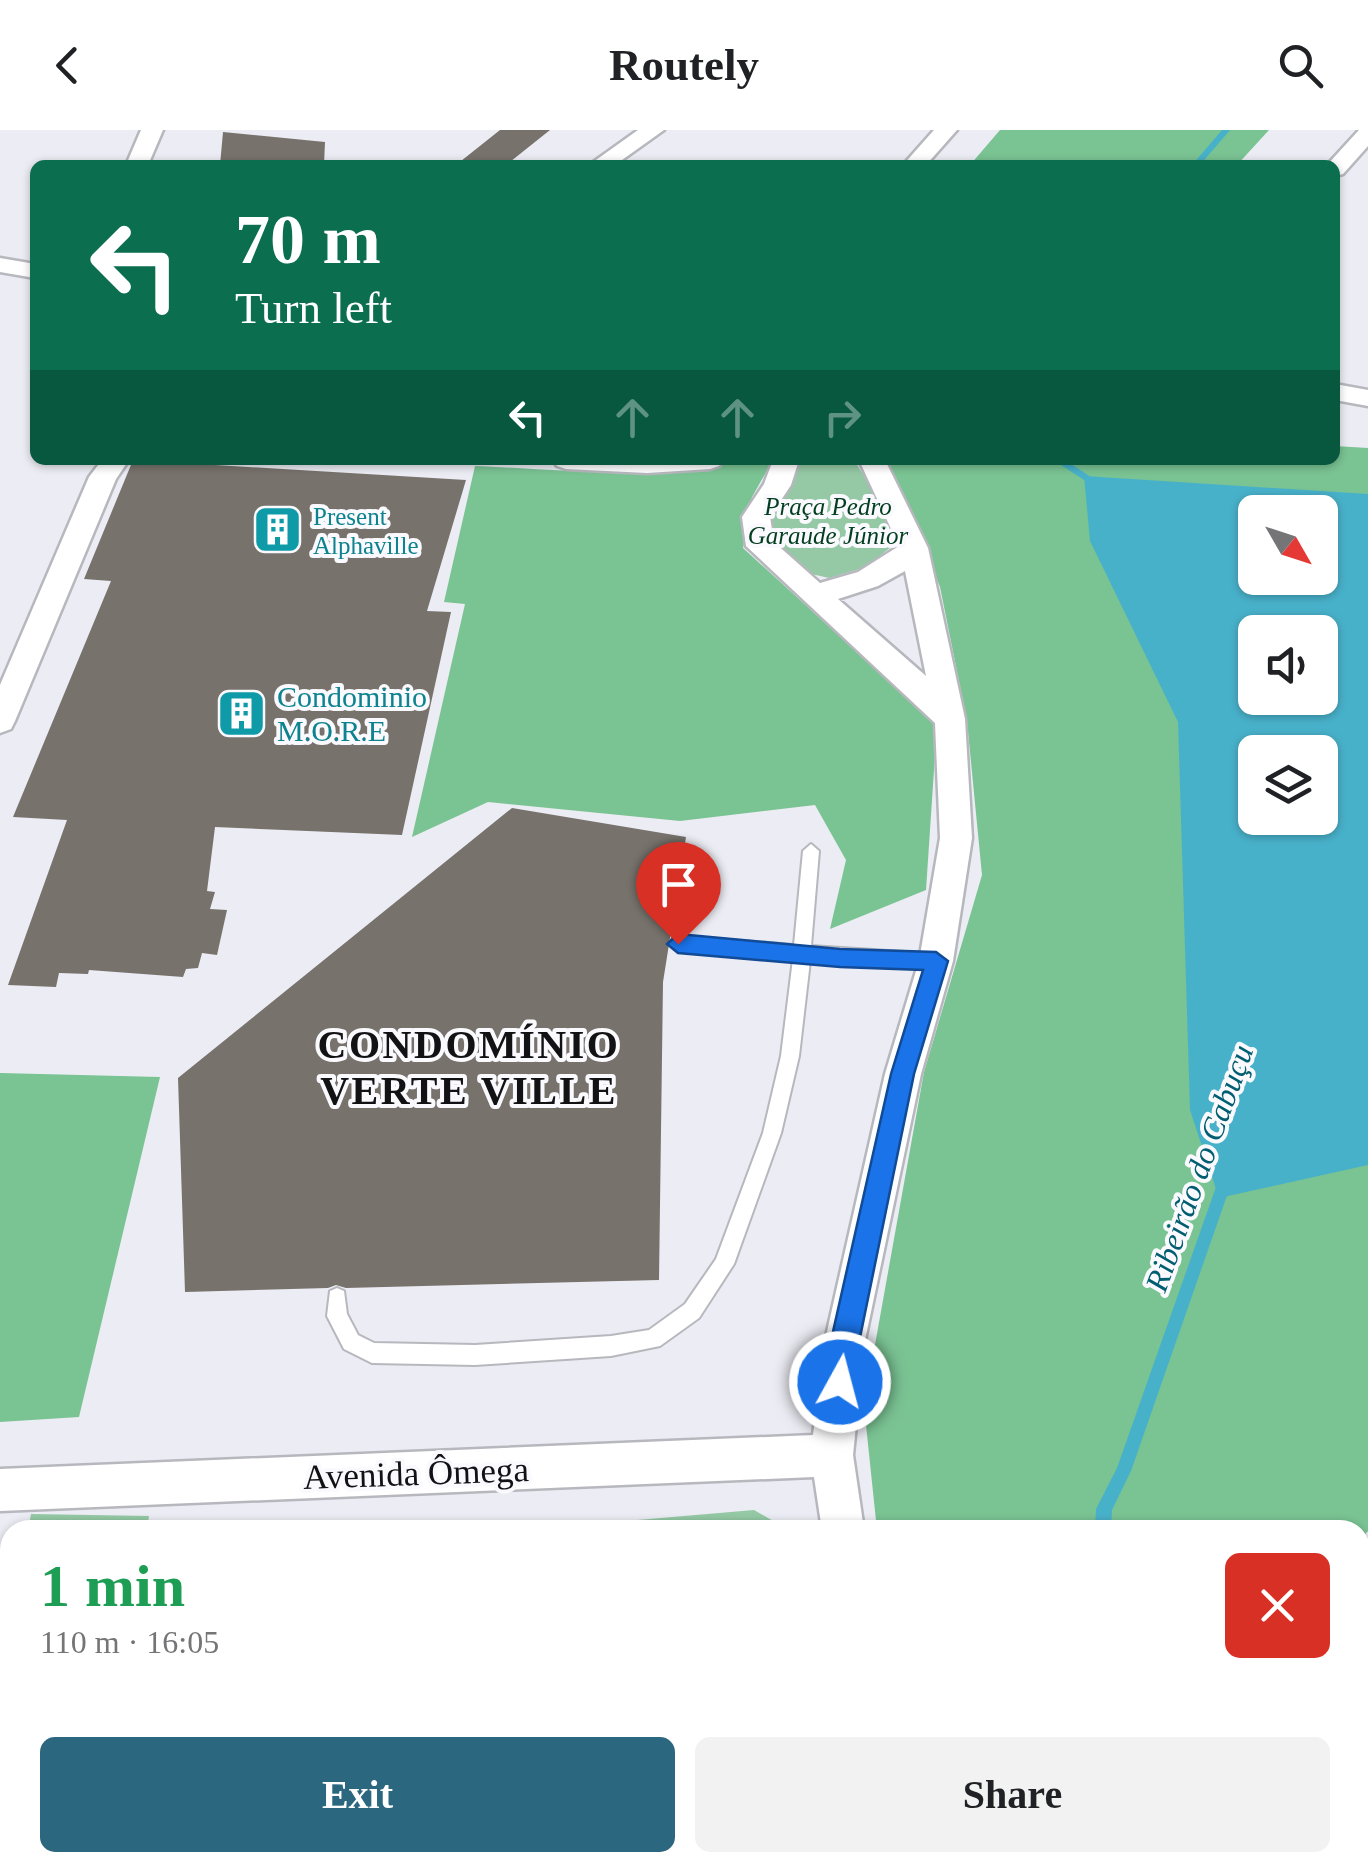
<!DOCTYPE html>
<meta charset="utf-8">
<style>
:root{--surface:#fff;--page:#f2f2f2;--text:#202124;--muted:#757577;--accent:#2b677e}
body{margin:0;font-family:"Times New Roman",serif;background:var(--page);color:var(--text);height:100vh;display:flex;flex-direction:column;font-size:38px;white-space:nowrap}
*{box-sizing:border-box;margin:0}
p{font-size:32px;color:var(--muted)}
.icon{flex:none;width:55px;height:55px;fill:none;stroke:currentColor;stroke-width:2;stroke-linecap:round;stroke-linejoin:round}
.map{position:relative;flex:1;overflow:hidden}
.drawer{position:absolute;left:0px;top:1390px;width:1370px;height:352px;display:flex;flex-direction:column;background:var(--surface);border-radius:30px 30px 0 0;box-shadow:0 2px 8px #0004}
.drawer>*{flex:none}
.banner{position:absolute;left:30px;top:30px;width:1310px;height:305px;border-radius:15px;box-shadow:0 2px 8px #0004;background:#0b6e4f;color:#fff;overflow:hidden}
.needle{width:65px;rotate:129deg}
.tools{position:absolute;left:1238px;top:365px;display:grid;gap:20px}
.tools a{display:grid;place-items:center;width:100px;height:100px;border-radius:15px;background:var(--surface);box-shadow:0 2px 8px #0004;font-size:50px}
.pin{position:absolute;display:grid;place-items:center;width:85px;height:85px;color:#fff;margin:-102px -42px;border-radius:50% 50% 50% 0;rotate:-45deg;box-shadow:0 0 10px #0007}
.pin .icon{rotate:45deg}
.me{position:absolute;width:110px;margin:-55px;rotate:7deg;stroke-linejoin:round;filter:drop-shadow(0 0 8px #0008)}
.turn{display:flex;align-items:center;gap:35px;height:210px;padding:0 40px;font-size:45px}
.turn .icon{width:130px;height:130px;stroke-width:2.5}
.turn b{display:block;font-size:70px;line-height:85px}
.lanes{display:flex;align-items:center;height:95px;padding:0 40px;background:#0003;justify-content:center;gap:50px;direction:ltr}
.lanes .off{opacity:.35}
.round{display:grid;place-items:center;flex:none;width:105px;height:105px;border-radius:15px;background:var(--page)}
.headline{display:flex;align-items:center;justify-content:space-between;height:170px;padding:0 40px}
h1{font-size:60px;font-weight:600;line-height:75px;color:#1e9e55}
.button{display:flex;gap:20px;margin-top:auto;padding:20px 40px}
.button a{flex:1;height:115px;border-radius:15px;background:var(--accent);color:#fff;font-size:40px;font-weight:600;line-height:115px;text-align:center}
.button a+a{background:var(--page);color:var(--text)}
header{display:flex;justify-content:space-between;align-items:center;height:130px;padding:0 40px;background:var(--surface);font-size:45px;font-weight:600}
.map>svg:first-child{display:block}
</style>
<header><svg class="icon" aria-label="back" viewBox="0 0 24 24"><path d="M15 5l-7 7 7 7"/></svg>Routely<svg class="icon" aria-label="search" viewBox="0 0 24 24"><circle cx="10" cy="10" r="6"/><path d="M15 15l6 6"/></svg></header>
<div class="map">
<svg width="1368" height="1742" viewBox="0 0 1368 1742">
<rect width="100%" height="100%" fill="#ececf4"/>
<path fill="#95c9a5" d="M794,330H854C871,358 897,383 891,417L866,437L829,448L794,440L775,423L765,391Z
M754,1380L789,1400H521Z
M31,1384L149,1386L147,1400H28Z
M10,1495V1732H850L851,1742H0V1547Z"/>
<path fill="#7ac393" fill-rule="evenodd" d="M1000,0H1269L1237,35H970Z
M1335,316L1368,318V1401L1360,1410V1400H877L864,1276L924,942L982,745L967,591L940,457L901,360L880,330H1335ZM1255,382H1320V448H1255ZM1255,502H1320V568H1255ZM1255,622H1320V688H1255Z
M737,330H773L752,367L743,418L937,595L926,760L830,799L846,730L815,675L680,691L488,672L412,707L465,474L444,472L475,336C538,338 686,353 737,330Z
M0,943L160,947L79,1287L0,1292Z
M1228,1732L1232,1742H924L922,1733Z"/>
<path fill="#48b1ca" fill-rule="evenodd" d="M1084,346L1368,364V1035L1219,1068L1190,980L1178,592L1090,411ZM1255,382H1320V448H1255ZM1255,502H1320V568H1255ZM1255,622H1320V688H1255Z"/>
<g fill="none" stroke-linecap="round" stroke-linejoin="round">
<path fill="#48b1ca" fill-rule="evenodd" d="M1222,0H1230L1200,35H1192Z
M1053,330H1065L1100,353L1095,356L1092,355Z
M1224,1048L1229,1050L1231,1054L1131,1341L1112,1380L1111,1400H1095L1096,1379L1117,1338L1217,1054L1219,1050Z
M1112,1732H1129L1132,1742H1114Z"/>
</g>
<path fill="#77726c" d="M500,0H550L506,35H456Z
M223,2L325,12L324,35H220Z
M133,330L466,350L427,481L451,482L402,705L215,697L207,761L215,762L210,779L227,780L217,825L202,823L198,838L186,839L183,847L89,840L88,844L59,843L56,857L8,855L67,690L13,687L111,451L84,449Z
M512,678L686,707L663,852L659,1150L346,1158L336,1155L328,1158L185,1162L178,948Z"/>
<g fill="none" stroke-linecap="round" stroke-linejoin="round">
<defs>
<path id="lane" d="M811,714L819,721L811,816L936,824L942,826L945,831L942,836L936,838L810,831L799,926L781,1003L734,1134L699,1188L660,1216L611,1226L475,1235L372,1233L344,1219L327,1186L330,1161L337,1158L344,1161L347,1184L358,1205L374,1213L475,1215L611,1206L649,1200L685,1174L716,1129L763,1003L781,926L793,829L679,820L673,818L670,813L673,808L679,806L794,815L803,721Z"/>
<path id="street" d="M141,0H163L148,35H126Z
M638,0H664L615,35H589Z
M934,0H957L926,35H903Z
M1359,0H1368V16L1343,44L1335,46V35H1327Z
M0,128L35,134V148L0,142Z
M1335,254L1368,260V276L1335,270Z
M102,330H129L116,349L15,591L11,599L0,603V555L89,347Z
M553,330H723L719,336L710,339L647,343L566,339L557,336Z
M773,330H799L791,355L770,387L774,412L820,453L858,442L899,416L859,330H885L928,418L965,589L972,708L953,831L921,944L864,1215L853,1325L864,1400H822L814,1347L0,1381V1339L813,1305L824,1215L885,944L919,831L940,708L935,593L746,416L742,387L764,354ZM905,441L926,546L838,469L878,456Z
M865,1732H913L915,1742H867Z"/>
</defs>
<use href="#lane" stroke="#b7b7be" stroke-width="4"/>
<use href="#street" stroke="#b7b7be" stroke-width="5"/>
<use href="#lane" fill="#fff" fill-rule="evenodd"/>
<use href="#street" fill="#fff" fill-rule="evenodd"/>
</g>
<path fill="#1a73e8" stroke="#114b97" stroke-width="2.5" d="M678,804L840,819L936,822L948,831L914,944L849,1261L840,1265L830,1261L827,1252L830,1215L891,944L923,840L840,837L678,823L667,814Z"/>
<defs>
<symbol id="building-square" viewBox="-11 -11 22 22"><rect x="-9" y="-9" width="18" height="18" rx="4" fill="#0f9aa8" stroke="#fafafe"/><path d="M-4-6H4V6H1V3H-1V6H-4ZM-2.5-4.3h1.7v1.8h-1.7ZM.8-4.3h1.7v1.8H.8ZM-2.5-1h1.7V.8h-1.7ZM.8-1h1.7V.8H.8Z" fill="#fff"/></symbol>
</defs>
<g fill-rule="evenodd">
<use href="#building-square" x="250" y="372" width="55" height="55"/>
<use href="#building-square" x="214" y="556" width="55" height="55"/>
</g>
<g text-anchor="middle" stroke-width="8" stroke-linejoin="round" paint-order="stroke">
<g font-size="25" font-style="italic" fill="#023e1f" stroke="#fafafe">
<text x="828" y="385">Praça Pedro<tspan x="828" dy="29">Garaude Júnior</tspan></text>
</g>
<g font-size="25" fill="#0d838f" stroke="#fafafe" text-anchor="start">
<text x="313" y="395">Present<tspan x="313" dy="29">Alphaville</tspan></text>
</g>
<g font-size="30" fill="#0d838f" stroke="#fafafe" text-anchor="start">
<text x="277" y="577">Condominio<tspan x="277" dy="34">M.O.R.E</tspan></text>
</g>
<g font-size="32" font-style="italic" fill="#015e70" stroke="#fafafe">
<text transform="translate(1199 1038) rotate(-70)" y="11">Ribeirão do Cabuçu</text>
</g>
<g font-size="35" fill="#121215" stroke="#fafafe">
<text transform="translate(416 1343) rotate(-2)" y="12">Avenida Ômega</text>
</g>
<g font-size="40" font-weight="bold" letter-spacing="2.5" fill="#121215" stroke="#fafafe">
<text x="469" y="928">CONDOMÍNIO<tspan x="469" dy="46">VERTE VILLE</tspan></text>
</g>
</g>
</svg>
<div class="tools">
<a><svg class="needle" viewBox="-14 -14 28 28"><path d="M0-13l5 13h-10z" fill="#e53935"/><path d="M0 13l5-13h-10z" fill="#757577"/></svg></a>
<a><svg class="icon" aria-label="sound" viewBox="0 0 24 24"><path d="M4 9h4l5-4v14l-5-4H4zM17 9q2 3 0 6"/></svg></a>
<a><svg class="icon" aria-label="layers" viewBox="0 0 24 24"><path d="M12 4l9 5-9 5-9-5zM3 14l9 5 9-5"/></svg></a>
</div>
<div class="pin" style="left:678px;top:814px;background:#d93025"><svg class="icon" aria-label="arrive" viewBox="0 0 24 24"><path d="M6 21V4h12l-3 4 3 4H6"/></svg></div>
<svg class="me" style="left:840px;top:1252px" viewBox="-20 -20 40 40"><circle r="17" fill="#1a73e8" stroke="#fff" stroke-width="3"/><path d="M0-11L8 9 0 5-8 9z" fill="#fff"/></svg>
<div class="banner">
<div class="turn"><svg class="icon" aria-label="left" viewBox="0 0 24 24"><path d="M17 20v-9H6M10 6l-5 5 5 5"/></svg><div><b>70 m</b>Turn left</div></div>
<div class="lanes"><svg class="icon" aria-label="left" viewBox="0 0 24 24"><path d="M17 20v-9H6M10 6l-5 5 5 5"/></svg><svg class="icon off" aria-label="ahead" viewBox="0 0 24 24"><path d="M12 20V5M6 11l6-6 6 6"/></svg><svg class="icon off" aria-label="ahead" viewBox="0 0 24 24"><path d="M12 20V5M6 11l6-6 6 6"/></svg><svg class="icon off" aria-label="right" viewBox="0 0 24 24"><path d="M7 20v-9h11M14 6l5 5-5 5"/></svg></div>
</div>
<section class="drawer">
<div class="headline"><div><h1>1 min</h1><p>110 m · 16:05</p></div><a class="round" style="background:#d93025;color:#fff"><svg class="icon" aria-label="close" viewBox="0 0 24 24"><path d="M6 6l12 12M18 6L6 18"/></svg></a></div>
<div class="button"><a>Exit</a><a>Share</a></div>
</section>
</div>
